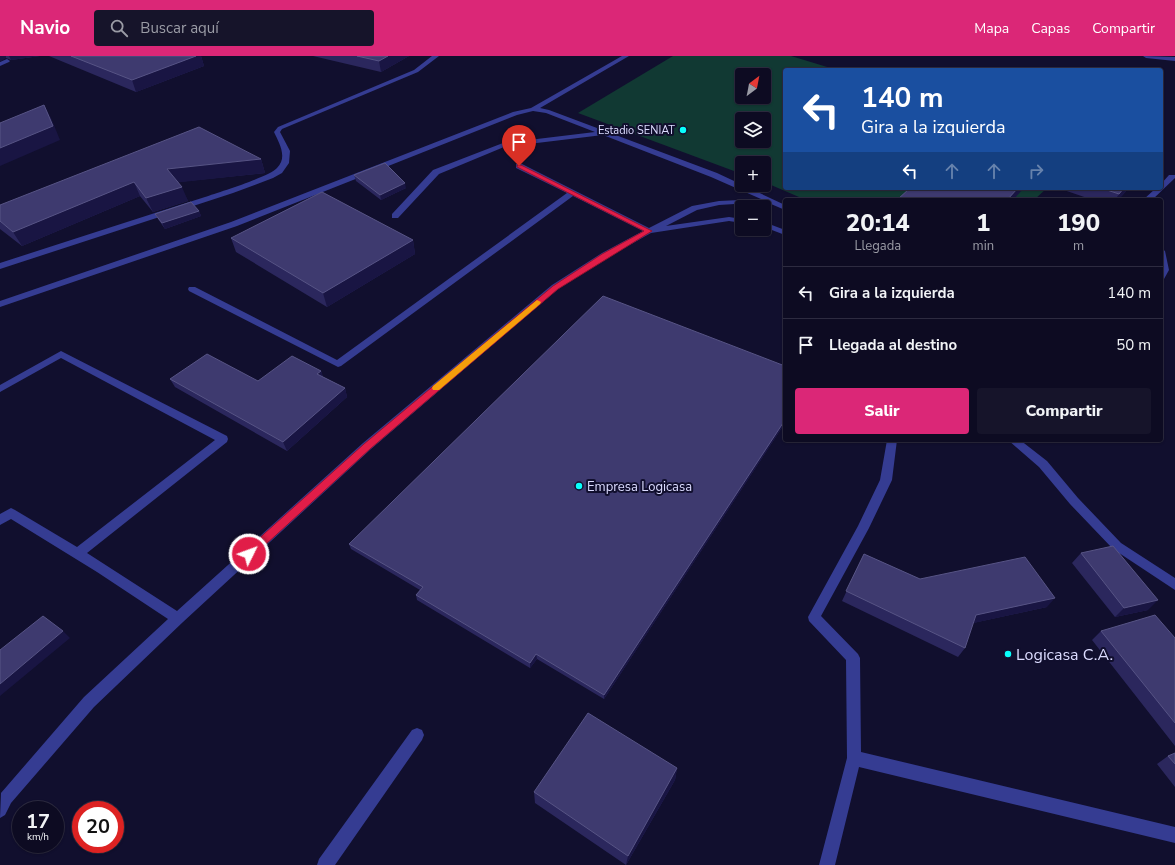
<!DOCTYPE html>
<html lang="es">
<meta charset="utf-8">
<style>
:root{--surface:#0d0b22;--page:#16142a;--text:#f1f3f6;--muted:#9a9ba5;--line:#2d2b40;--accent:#db2777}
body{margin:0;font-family:"Nunito Sans",sans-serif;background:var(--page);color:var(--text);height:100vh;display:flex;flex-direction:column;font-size:15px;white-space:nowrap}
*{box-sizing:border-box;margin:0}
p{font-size:13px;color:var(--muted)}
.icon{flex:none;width:22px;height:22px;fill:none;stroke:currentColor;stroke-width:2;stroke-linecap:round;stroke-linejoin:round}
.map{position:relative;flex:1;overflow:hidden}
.drawer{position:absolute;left:783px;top:142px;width:380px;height:244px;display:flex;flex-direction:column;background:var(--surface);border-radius:4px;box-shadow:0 1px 3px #0004,0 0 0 1px var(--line)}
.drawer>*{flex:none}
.guide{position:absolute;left:783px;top:12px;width:380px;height:122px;border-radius:4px;box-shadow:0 1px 3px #0004,0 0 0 1px var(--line);background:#1a4fa0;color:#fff;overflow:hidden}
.needle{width:26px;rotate:32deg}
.fabs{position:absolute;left:735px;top:12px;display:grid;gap:8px}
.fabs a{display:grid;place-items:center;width:36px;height:36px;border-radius:4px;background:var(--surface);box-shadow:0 1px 3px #0004,0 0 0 1px var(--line);font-size:20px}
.speed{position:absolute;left:12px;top:745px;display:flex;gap:8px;font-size:20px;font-weight:700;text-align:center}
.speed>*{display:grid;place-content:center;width:52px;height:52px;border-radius:50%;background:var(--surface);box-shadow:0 1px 3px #0004,0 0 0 1px var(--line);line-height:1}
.speed small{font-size:10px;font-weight:400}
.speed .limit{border:6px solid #d22;background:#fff;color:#111}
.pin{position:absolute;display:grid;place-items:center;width:34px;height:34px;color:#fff;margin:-41px -17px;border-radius:50% 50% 50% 0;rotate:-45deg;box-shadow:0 0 4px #0007}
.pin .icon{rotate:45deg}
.me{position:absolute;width:44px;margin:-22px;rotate:48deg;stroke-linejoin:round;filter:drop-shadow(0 0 3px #0008)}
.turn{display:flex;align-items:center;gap:14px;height:84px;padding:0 12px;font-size:18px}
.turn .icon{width:52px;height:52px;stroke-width:2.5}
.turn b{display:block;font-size:28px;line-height:34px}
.lanes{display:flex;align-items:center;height:38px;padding:0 12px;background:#0003;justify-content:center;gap:20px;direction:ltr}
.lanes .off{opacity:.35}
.eta{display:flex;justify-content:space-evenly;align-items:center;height:68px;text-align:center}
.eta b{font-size:24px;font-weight:800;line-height:28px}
.action{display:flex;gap:8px;margin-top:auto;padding:8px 12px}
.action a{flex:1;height:46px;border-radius:4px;background:var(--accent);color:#fff;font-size:16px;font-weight:800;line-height:46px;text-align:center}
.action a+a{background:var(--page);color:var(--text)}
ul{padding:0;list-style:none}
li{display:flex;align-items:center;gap:12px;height:52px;padding:0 12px;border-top:1px solid var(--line)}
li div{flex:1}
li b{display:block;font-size:15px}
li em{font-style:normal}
header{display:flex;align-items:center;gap:24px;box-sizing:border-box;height:56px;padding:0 20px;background:var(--accent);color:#fff}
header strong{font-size:19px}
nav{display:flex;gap:22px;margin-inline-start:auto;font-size:14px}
.search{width:280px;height:36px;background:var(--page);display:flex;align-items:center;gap:10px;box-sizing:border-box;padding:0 14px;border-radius:4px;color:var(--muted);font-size:15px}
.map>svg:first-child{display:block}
</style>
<header>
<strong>Navio</strong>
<div class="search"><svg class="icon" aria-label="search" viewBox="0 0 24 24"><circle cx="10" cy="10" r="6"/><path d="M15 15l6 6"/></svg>Buscar aquí</div>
<nav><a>Mapa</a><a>Capas</a><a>Compartir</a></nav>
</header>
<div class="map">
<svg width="1175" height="809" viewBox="0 0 1175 809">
<rect width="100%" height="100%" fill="#110f2e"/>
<path fill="#113933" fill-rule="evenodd" d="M673,0H791L837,14H785V132H1047L1034,144H806L764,126V107H742V118L578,57ZM742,19H764V41H742ZM742,63H764V85H742Z"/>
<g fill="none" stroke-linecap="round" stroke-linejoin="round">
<path fill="#353c92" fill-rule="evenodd" d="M432,0H439L418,16L282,73L280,76L290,95L289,107L282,117L273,122L233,137L0,213V207C68,185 136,163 205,141C219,136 269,121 277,112C288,101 279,87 274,76L278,71L414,14Z
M622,0H629L540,52L549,54L717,117L785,149V154L771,148L750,147L719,149L697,154L666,170L729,161L742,163V167L729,165L651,177L608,201L558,233L371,393L183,566L94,651L11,747L5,759L0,762L1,737L84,641L168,563L97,516L11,463L0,469V458L11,452L15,454L77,491L215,384L61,302L0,336V329L61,295L227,380L228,383L227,386L87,497L177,555L363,387L552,229L602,197L643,175L573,140L341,310L338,311L189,235L188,233L189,231H195L337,304L567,137L516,112V108H522L649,172L692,150L719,145L761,143L711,121L603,79L504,91L439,118L398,162H392V158L433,114L503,87L595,76L546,57L533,55L517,59L237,170L0,251V245L231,166L513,56L531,52Z
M1143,0L1175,1V5L1146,2Z
M7,3L10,5L9,6L0,10V6Z
M1169,119H1175V122L1152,144H1143L1156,132H1161V128Z
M764,166L785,174V179L764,171Z
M1161,192L1165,195L1169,214L1164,223L1161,224Z
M887,384H897L892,424L869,472L821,560L858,598L860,602L861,696L1175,771V787L859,711L835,809H819L847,702L846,604L809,565L808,561L858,470L880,424Z
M1008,384H1020L1047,405L1078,442L1121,487L1175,522V534L1113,493L1070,448L1039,411Z
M417,672L422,674L424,679L422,684L335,809H317L319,803L412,674Z"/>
</g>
<path fill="#2b275d" d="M0,0H40L11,4L6,2Z
M49,0H201L204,10L136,36Z
M313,0H409L381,16Z
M261,103L265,117L178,126L188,145L153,156L140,140L22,190L0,173V149Z
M354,119L406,132L381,144L356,125Z
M1058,132H1129L1118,144H1093Z
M199,155L201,160L165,173L158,163L155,158Z
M231,182L413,184L415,198L327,251L236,196Z
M785,310V367L604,643L537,603L530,612L417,544L416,539L420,534L351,493L349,488Z
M321,315L323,321L345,332L347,341L287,395L175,331L170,323L258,325Z
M1081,497L1148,554L1115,561L1072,507Z
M864,498L920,523L1047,551L973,567L965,592L958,601L842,545Z
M1101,575L1175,582V690L1092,584Z
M1175,697V731L1157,708L1168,700Z
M677,712L675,724L626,809L535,747L534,736Z"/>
<path fill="#191543" d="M0,0H6V2L0,6Z
M9,0H40L11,4Z
M196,0H201L204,10L136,36L132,24Z
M388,0H409L381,16L379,5Z
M44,49L51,62L60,84L0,110V92Z
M261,103L265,117L173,127L167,113Z
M134,126L140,140L22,190L13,176Z
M405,127L406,132L381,144L380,139Z
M182,131L188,145L153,156L146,142Z
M1018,132H1024L1013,144H1007Z
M1124,132H1129L1118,144H1115L1119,138Z
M199,155L201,160L165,173L162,167Z
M413,184L415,198L327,251L323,237Z
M321,315L324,324L317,318Z
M345,332L347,341L287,395L283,386Z
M785,364V367L604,643V639Z
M1055,542L1047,551L969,568L976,559Z
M1158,544L1148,554L1115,561L1124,552Z
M63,575L70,582L0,640V628Z
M536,598L537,603L530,612V607Z
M677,712L675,724L626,809L628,800Z"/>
<path fill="#3e3a6f" stroke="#575485" d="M71,0H196L132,24Z
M357,0H388L379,5Z
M44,49L53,70L0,92V67Z
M199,71L261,103L167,113L182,131L146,142L134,126L13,176L0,165V149Z
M385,107L405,127L380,139L354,119Z
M910,132H1018L1007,144H897Z
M1101,132H1124L1119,138Z
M322,136L413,184L323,237L231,182Z
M191,146L199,155L162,167L155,158Z
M603,240L785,310V364L604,639L536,598L530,607L416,539L423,531L349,488Z
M207,298L258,325L292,300L321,315L317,318L345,332L283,386L170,323Z
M1113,490L1158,544L1124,552L1081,497Z
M864,498L920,523L1025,501L1055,542L976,559L965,592L846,535Z
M1155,559L1175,582V667L1101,575Z
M43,560L63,575L0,628V594Z
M588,657L677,712L628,800L534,736Z
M1175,697V708L1168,700Z"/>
<path fill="#e11d48" stroke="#92132f" d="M517,109H521L652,175L558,233L370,393L252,501L249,502L245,501L244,498L245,495L364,388L553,230L602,198L644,175L517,111Z"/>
<path fill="#f59e0b" d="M537,244L541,246L540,248L439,334H433L432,332L433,330Z"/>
<g fill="#08fffc" stroke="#110f2e" stroke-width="1.5">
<circle cx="683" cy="74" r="4"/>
<circle cx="579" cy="430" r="4"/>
<circle cx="1008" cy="598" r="4"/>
</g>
<g text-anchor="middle" stroke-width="4" stroke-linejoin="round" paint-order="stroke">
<g font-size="11" fill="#dcdcff" stroke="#110f2e" text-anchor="end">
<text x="675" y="78">Estadio SENIAT</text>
</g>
<g font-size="13" fill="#dcdcff" stroke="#110f2e" text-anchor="start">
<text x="587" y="435">Empresa Logicasa</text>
</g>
<g font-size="16" fill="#dcdcff" stroke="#110f2e" text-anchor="start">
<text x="1016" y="604">Logicasa C.A.</text>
</g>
</g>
</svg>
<div class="fabs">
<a><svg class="needle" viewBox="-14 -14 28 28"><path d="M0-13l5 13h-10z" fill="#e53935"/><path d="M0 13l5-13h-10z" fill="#9a9ba5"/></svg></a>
<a><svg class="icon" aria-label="layers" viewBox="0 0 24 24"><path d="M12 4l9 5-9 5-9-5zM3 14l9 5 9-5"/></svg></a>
<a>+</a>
<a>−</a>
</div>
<div class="speed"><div>17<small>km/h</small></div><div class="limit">20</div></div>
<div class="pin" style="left:519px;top:110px;background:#d93025"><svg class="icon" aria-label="arrive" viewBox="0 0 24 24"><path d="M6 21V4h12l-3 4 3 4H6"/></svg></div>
<svg class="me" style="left:249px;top:498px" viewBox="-20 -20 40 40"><circle r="17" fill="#e11d48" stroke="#fff" stroke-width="3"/><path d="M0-11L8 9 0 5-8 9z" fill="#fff"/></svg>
<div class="guide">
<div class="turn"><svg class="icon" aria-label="left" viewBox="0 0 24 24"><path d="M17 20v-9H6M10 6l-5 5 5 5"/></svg><div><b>140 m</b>Gira a la izquierda</div></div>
<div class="lanes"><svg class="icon" aria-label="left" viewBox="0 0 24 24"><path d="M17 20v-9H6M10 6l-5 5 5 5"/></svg><svg class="icon off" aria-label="ahead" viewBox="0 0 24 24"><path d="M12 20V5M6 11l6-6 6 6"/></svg><svg class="icon off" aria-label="ahead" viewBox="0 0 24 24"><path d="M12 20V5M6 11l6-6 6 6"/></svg><svg class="icon off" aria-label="right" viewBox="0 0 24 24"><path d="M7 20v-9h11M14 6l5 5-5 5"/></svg></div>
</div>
<section class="drawer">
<div class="eta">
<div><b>20:14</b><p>Llegada</p></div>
<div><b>1</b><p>min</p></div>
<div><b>190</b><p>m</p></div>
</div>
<ul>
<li><svg class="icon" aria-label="left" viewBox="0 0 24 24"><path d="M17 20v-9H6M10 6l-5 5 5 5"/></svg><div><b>Gira a la izquierda</b></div><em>140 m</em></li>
<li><svg class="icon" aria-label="arrive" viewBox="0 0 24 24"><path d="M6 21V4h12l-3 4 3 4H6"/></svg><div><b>Llegada al destino</b></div><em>50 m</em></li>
</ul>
<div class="action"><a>Salir</a><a>Compartir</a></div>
</section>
</div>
